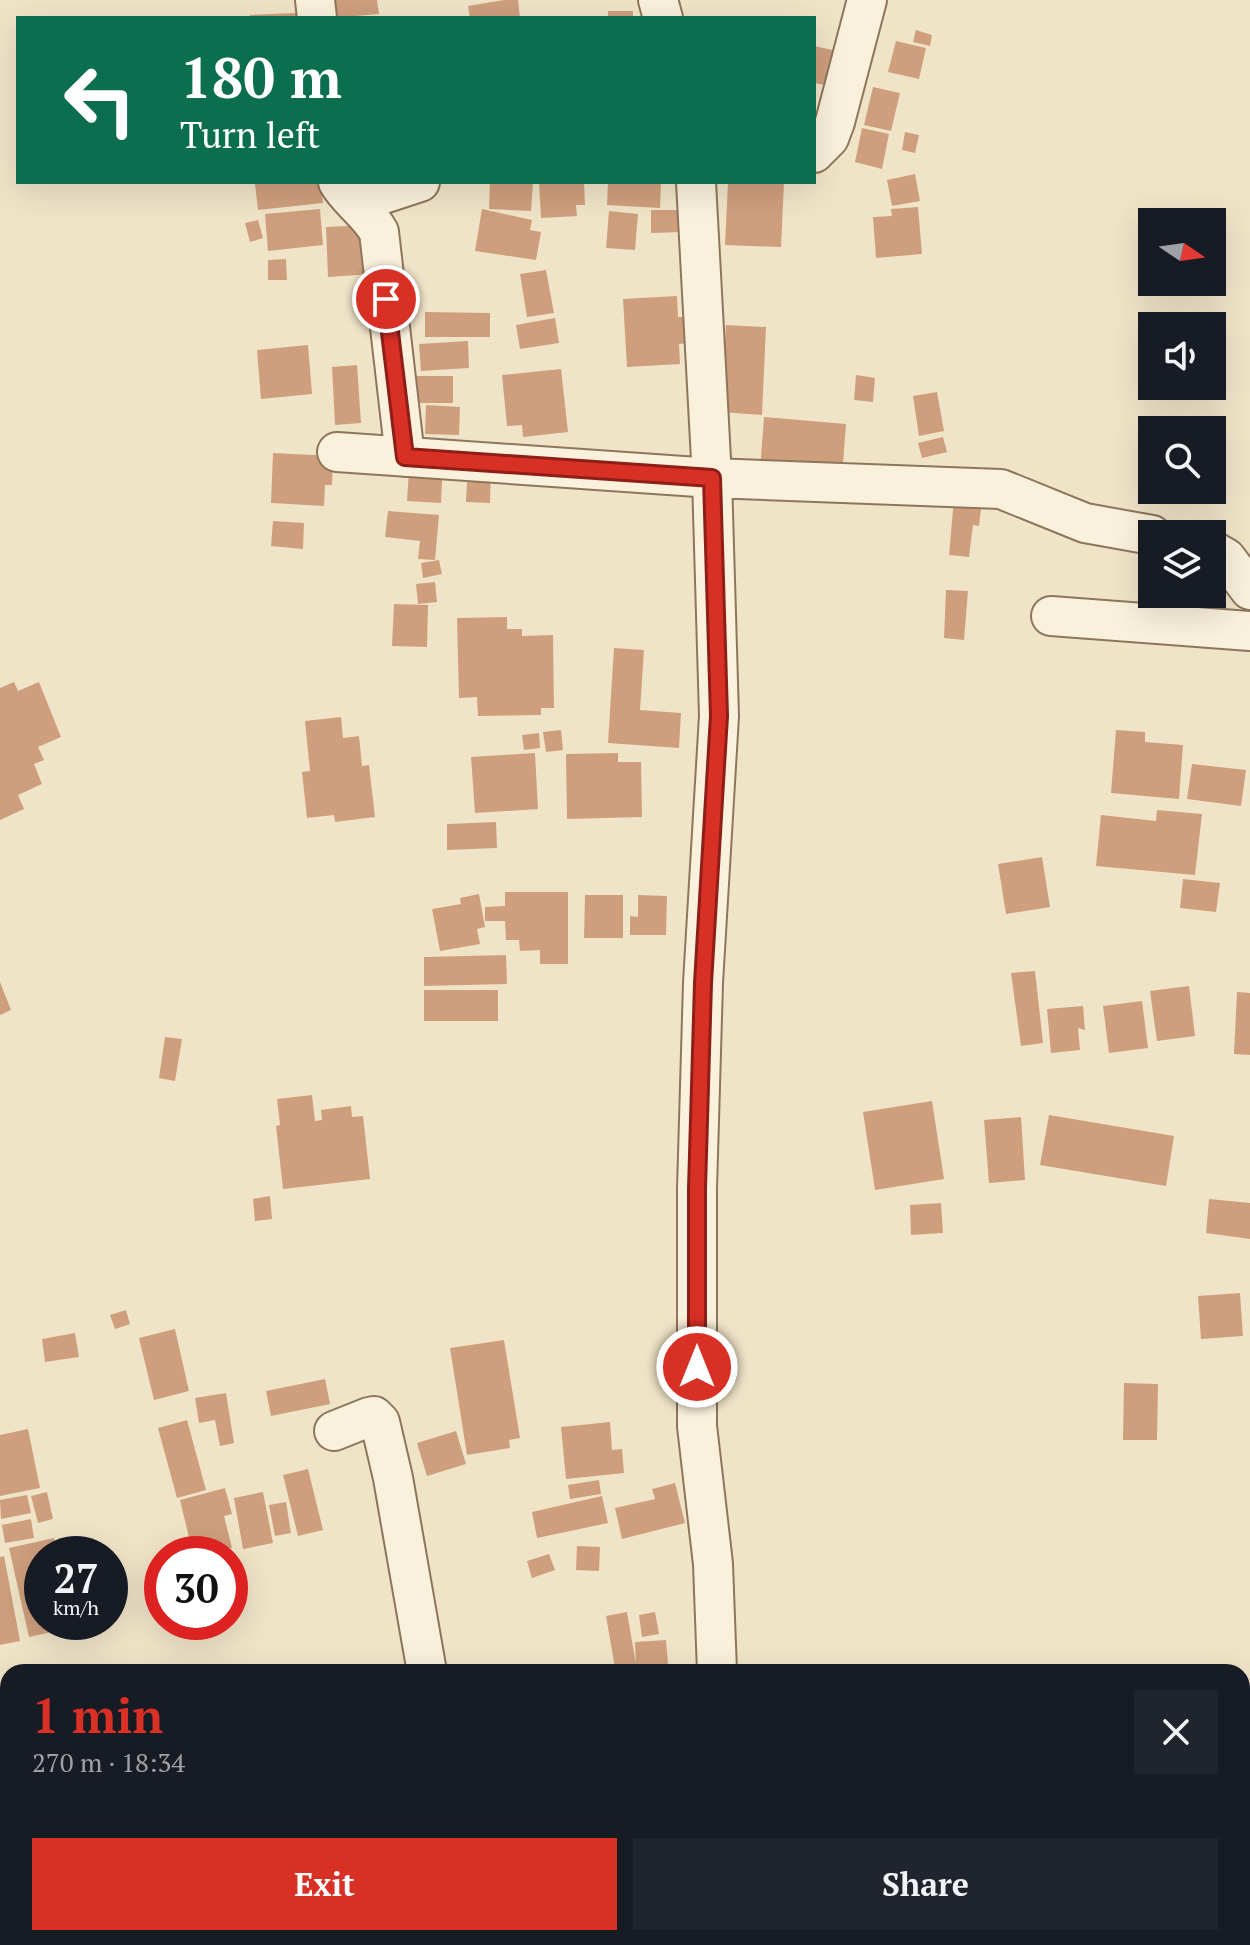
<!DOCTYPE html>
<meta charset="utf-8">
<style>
:root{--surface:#171b24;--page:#20242c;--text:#f1f3f6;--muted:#9ea1a6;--accent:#d93025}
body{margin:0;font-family:"PT Serif",serif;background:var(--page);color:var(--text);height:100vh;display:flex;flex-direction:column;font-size:30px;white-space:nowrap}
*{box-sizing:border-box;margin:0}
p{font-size:26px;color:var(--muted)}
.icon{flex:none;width:44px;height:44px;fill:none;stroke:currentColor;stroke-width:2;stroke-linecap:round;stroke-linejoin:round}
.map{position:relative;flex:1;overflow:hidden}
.details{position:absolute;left:0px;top:1664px;width:1250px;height:282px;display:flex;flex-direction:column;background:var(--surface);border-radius:24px 24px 0 0;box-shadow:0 8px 32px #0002}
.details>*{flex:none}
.guide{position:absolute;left:16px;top:16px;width:800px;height:168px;border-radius:0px;box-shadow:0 8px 32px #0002;background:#0b6e4f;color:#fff;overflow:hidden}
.needle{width:52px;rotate:103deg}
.controls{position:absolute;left:1138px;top:208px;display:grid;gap:16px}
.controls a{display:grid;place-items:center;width:88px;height:88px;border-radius:0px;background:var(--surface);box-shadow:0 8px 32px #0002;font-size:40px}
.speed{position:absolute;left:24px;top:1536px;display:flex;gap:16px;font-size:40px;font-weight:700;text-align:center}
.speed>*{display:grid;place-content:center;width:104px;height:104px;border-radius:50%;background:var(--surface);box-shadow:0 8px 32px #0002;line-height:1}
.speed small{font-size:20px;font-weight:400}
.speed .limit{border:12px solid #d22;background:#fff;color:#111}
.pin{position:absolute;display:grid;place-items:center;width:68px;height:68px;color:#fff;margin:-34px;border:4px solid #fff;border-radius:50%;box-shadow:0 2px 8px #0007}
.me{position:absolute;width:88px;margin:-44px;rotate:0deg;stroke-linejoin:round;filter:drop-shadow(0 0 6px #0008)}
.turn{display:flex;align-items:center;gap:28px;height:168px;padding:0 32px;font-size:36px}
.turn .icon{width:104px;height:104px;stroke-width:2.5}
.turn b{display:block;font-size:56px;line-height:68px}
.round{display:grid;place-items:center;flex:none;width:84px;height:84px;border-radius:0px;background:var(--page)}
.headline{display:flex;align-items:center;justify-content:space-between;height:136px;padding:0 32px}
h1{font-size:48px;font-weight:700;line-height:60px;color:var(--accent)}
.cta{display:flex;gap:16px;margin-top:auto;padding:16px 32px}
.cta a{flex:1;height:92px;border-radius:0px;background:var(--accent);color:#fff;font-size:32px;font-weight:700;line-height:92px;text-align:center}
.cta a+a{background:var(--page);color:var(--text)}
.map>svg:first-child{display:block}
</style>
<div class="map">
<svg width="1250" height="1945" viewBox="0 0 1250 1945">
<rect width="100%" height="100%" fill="#f0e4c8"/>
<path fill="#cf9f7d" d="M329,0H377L379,14L332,18Z
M504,0H518L520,18H470L468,6Z
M608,11H633V18H608Z
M296,13V18H250V15Z
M916,30L932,35L930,46L913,42Z
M896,41L926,48L919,79L888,72Z
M814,46L837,51L830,86L814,83Z
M873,87L900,93L891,131L864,125Z
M862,128L889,134L882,169L855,162Z
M905,132L919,135L915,153L902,150Z
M915,174L920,201L892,206L887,180Z
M273,182H321L323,203L258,210L255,184Z
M490,182H533L531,211L489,209Z
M539,182H584L585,205H576L577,216L541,218Z
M608,182H661L660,208L607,205Z
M728,182H784L781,247L725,245Z
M918,207L922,254L876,258L873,217L892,216L891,209Z
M320,209L323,245L268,251L265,214Z
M482,209L532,220L530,230L541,232L536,260L475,251Z
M651,210H683V232L651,233Z
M609,211L638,214L635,250L606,248Z
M258,220L263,238L250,242L245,223Z
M369,225L372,274L328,277L326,227Z
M286,259L287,280H268V260Z
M546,270L554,313L527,317L520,274Z
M677,296L678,317H686L688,343L679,344L680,364L627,367L623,299Z
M425,312L490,313V337H425Z
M555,318L559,343L520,349L516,325Z
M726,325L766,327L762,415L721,412Z
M468,341L469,368L421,371L419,344Z
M308,345L312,394L261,399L257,350Z
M357,365L361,423L335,425L332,367Z
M561,369L568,432L523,437L522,425L507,426L502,375Z
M856,375L875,378L873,402L854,400Z
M417,376H453V403H416Z
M937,392L944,431L919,436L913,396Z
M426,405L460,407L459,435L425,434Z
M764,417L846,424L842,476L760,470Z
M943,437L947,452L922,458L918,443Z
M411,438L444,440L441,503L407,501Z
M273,453L333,456L332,485H325L324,506L271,503Z
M468,464L491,465L490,503L466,502Z
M954,498L982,500L979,526L973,525L969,557L949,555Z
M388,511L439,515L435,560L418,559L420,541L385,537Z
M273,521L304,523L303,549L271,546Z
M439,560L442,574L423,578L421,563Z
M435,582L437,602L418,604L416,584Z
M946,590L968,591L964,640L944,638Z
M394,604L428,605L427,647L392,646Z
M507,617V629H522V636L553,635L554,708H541V715L478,716L477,697L459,698L457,618Z
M614,648L644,650L640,710L681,713L679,748L608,743Z
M14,682L18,691L39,682L61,737L38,747L44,760L34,764L42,784L18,795L24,809L0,820V688Z
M341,717L343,738L359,736L362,766L369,765L375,817L335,822L334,815L307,818L302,772L310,771L305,721Z
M561,730L563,750L546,752L543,732Z
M1116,730L1145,732V742L1183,745L1179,799L1111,793Z
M539,733L540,748L524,750L522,735Z
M535,753L538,809L475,813L471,757Z
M618,753V762H641L642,817L567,819L566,754Z
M1192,764L1246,770L1241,806L1187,799Z
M1157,810L1202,814L1195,875L1096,866L1101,815L1156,821Z
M496,822L497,848L447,850V824Z
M1042,857L1050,907L1006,914L998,864Z
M1183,879L1220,883L1216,912L1180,908Z
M505,892H568V964H540V950L520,951L519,940H506L505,921H485V907L505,906Z
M479,894L485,927L477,929L480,944L440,951L432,909L461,904L460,898Z
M585,895H623V938H584Z
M638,895L667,896L666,935H630V916L638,917Z
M506,955L507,984L424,986V957Z
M1035,971L1043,1043L1021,1046L1011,973Z
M0,982L11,1010L0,1015Z
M1189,986L1195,1036L1157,1041L1150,991Z
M424,990H498V1021H424Z
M1237,992L1250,993V1055L1234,1054Z
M1142,1001L1148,1048L1109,1053L1103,1006Z
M1083,1006L1085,1030L1078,1028L1080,1050L1051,1053L1047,1009Z
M165,1037L182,1039L175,1081L159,1078Z
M312,1095L315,1121L322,1120L321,1110L351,1106L352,1117L363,1116L370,1179L283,1189L276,1126L280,1125L277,1099Z
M932,1101L944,1179L875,1190L863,1112Z
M1049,1115L1174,1136L1166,1186L1040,1165Z
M1021,1117L1025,1180L989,1183L984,1120Z
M270,1196L272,1219L255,1221L253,1199Z
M1209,1199L1250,1203V1239L1206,1233Z
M941,1203L943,1233L911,1235L910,1205Z
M1240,1293L1243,1336L1201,1339L1198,1296Z
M126,1310L130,1324L115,1329L110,1315Z
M175,1329L189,1391L154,1400L139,1338Z
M75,1333L79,1357L45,1362L42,1339Z
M504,1340L520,1438L509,1440L510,1448L467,1455L450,1348Z
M325,1379L330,1404L271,1416L266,1391Z
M1124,1383L1158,1384L1157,1440H1123Z
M226,1393L234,1443L220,1446L215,1420L199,1423L195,1398Z
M187,1420L206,1490L177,1498L158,1428Z
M610,1422L612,1450L622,1449L624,1473L566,1479L561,1427Z
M28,1429L40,1488L0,1496V1435Z
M456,1431L466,1464L427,1476L417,1443Z
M308,1469L323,1530L298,1536L283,1475Z
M599,1480L601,1494L570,1499L568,1485Z
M675,1483L685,1523L622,1539L615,1508L655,1499L652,1489Z
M225,1488L232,1514L224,1516L232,1548L207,1554H193L180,1500Z
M47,1492L53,1519L38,1523L31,1496Z
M263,1492L273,1543L243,1549L234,1498Z
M27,1495L31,1513L1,1519L0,1500Z
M602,1496L608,1523L537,1538L532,1512Z
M286,1502L291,1533L275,1536L269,1505Z
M31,1519L34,1538L5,1543L2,1525Z
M54,1538L58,1554H42V1622H73L74,1627L29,1637L9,1548Z
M577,1546L600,1547L599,1571L576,1570Z
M549,1554L555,1570L532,1578L527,1561Z
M4,1556L20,1641L0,1645V1557Z
M627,1612L636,1664L615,1668L606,1616Z
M655,1612L659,1634L642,1637L639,1615Z
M666,1640L668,1664L636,1667L635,1642Z
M0,1851H8L6,1889H0Z
M0,1898L8,1899V1938H12L11,1945H0Z
M135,1938H178L179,1945H137Z
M316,1938H368L369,1945H317Z
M644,1938H699L700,1945H645Z"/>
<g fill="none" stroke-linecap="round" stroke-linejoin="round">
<defs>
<path id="street" d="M315,0L317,18
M658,0L663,18
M814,153L829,138L835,122L867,0
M338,182C349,201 368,212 379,232L405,457
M696,182L712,478L719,716L703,983L697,1189V1426L713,1564L717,1672
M356,203L420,182
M337,452L712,478L1001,489L1085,523L1152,535
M1212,550L1226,558L1250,590
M1051,616L1250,631
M334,1431L369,1417L374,1416L380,1422L393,1478L427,1672
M463,1938L464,1945
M728,1938V1945"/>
</defs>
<use href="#street" stroke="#8d765c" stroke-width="42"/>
<use href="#street" stroke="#faf1dc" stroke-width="38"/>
</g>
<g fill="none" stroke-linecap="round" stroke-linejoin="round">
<defs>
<path id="route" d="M386,299L405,457L712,478L719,716L703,983L697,1189V1367"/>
</defs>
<use href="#route" stroke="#8d1f18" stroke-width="20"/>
<use href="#route" stroke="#d93025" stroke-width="14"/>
</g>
</svg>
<div class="controls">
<a><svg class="needle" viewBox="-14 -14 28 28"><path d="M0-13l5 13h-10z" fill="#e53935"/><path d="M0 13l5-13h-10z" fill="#9ea1a6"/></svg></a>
<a><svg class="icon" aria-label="sound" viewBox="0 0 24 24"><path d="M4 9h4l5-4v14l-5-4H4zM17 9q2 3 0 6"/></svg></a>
<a><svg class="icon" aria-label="search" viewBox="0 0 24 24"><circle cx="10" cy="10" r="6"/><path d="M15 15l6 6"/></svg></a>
<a><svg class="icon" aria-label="layers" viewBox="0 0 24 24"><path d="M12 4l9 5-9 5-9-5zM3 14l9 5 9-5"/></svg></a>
</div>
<div class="speed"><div>27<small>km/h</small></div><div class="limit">30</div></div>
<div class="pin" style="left:386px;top:299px;background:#d93025"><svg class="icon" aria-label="arrive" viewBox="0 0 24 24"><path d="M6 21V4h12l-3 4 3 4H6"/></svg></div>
<svg class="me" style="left:697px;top:1367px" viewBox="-20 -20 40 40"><circle r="17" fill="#d93025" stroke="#fff" stroke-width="3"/><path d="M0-11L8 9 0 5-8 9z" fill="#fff"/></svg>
<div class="guide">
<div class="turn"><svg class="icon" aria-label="left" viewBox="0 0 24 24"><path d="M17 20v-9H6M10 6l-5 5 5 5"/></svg><div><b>180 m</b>Turn left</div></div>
</div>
<section class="details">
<div class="headline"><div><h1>1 min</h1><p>270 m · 18:34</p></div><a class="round"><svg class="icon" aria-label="close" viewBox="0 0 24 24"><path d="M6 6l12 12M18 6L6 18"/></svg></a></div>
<div class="cta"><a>Exit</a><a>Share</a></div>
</section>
</div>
